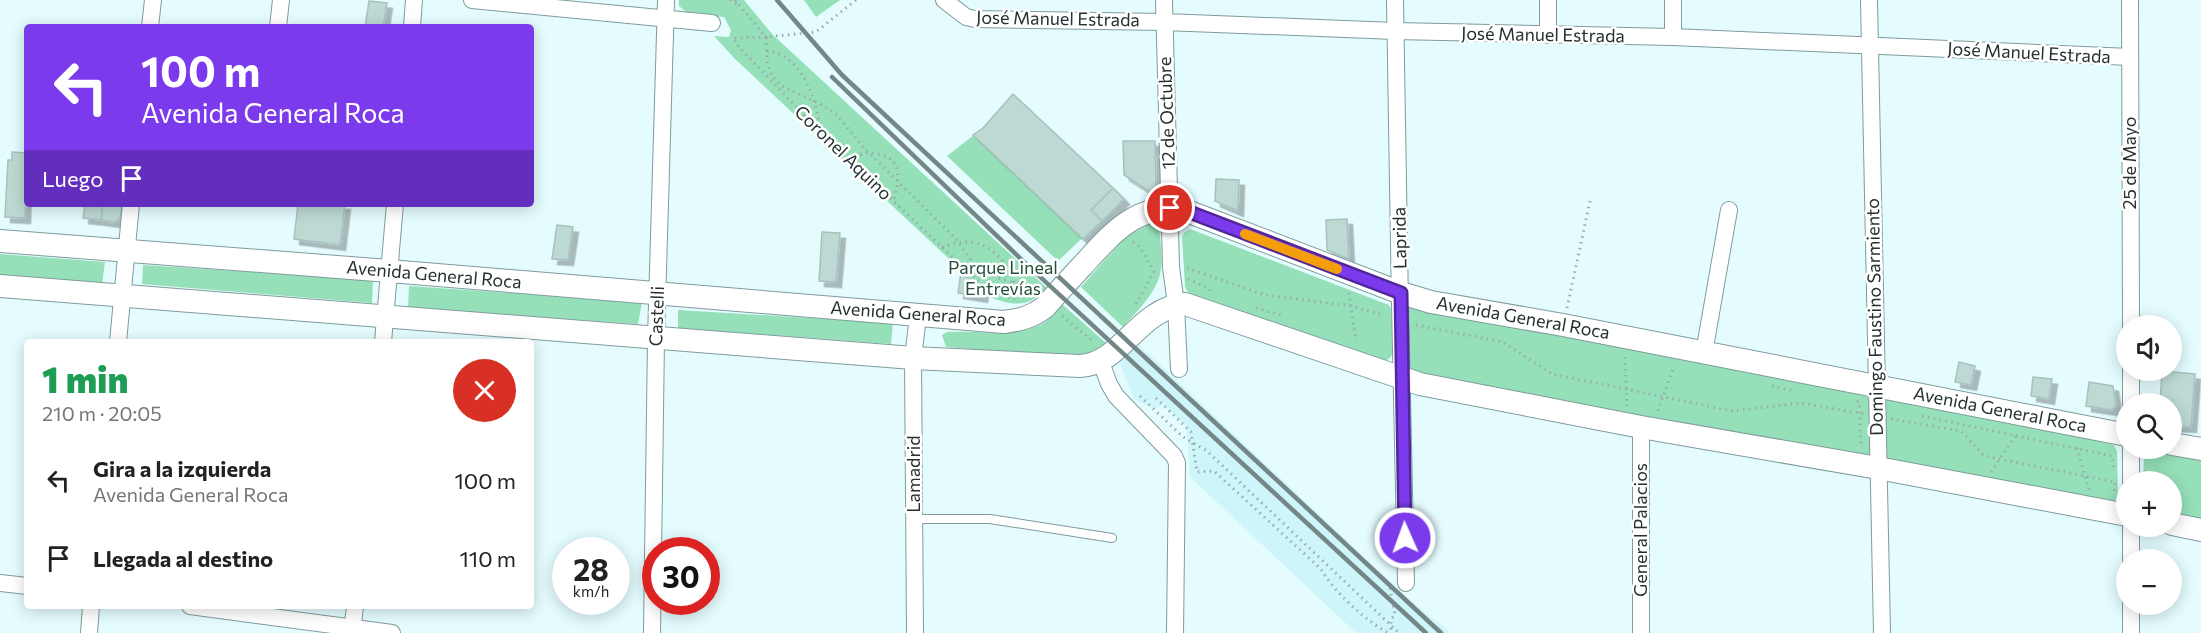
<!DOCTYPE html>
<html lang="es">
<meta charset="utf-8">
<style>
:root{--surface:#fff;--page:#f6f6f6;--text:#222;--muted:#767676}
body{margin:0;font-family:Commissioner,sans-serif;background:var(--page);color:var(--text);height:100vh;display:flex;flex-direction:column;font-size:22px;white-space:nowrap}
*{box-sizing:border-box;margin:0}
p{font-size:20px;color:var(--muted)}
.icon{flex:none;width:33px;height:33px;fill:none;stroke:currentColor;stroke-width:2;stroke-linecap:round;stroke-linejoin:round}
.map{position:relative;flex:1;overflow:hidden}
.drawer{position:absolute;left:24px;top:339px;width:510px;height:270px;display:flex;flex-direction:column;background:var(--surface);border-radius:6px;box-shadow:0 3px 15px #0003}
.drawer>*{flex:none}
.hud{position:absolute;left:24px;top:24px;width:510px;height:183px;border-radius:6px;box-shadow:0 3px 15px #0003;background:#7c3aed;color:#fff;overflow:hidden}
.fabs{position:absolute;left:2116px;top:315px;display:grid;gap:12px}
.fabs a{display:grid;place-items:center;width:66px;height:66px;border-radius:50%;background:var(--surface);box-shadow:0 3px 15px #0003;font-size:30px}
.speed{position:absolute;left:552px;top:537px;display:flex;gap:12px;font-size:30px;font-weight:700;text-align:center}
.speed>*{display:grid;place-content:center;width:78px;height:78px;border-radius:50%;background:var(--surface);box-shadow:0 3px 15px #0003;line-height:1}
.speed small{font-size:15px;font-weight:400}
.speed .limit{border:9px solid #d22;background:#fff;color:#111}
.pin{position:absolute;display:grid;place-items:center;width:51px;height:51px;color:#fff;margin:-26px;border:3px solid #fff;border-radius:50%;box-shadow:0 2px 6px #0007}
.me{position:absolute;width:66px;margin:-33px;rotate:358deg;stroke-linejoin:round;filter:drop-shadow(0 0 4px #0008)}
.turn{display:flex;align-items:center;gap:21px;height:126px;padding:0 18px;font-size:27px}
.turn .icon{width:78px;height:78px;stroke-width:2.5}
.turn b{display:block;font-size:42px;line-height:51px}
.then{display:flex;align-items:center;height:57px;padding:0 18px;background:#0003;gap:12px;font-size:22px}
.round{display:grid;place-items:center;flex:none;width:63px;height:63px;border-radius:32px;background:var(--page)}
.headline{display:flex;align-items:center;justify-content:space-between;height:102px;padding:0 18px}
h1{font-size:36px;font-weight:800;line-height:45px;color:#1e9e55}
ul{padding:0;list-style:none}
li{display:flex;align-items:center;gap:18px;height:78px;padding:0 18px}
li div{flex:1}
li b{display:block;font-size:22px}
li em{font-style:normal}
.map>svg:first-child{display:block}
</style>
<div class="map">
<svg width="2201" height="633" viewBox="0 0 2201 633">
<defs>
<filter id="shadow"><feDropShadow dx="5.5" dy="5.5" stdDeviation="0" flood-color="#0004"/></filter>
</defs>
<rect width="100%" height="100%" fill="#e4fcfe"/>
<path fill="#cef6fa" d="M1139,345L1412,602L1451,633H1356L1190,477L1186,425L1163,405L1155,409L1134,399L1118,358Z"/>
<path fill="#95e0b8" d="M679,0H744L773,35L1047,288C1030,308 1012,306 990,297L735,59L714,36L729,37L731,30L724,17L690,15L679,6Z
M804,0H840L816,17Z
M1013,94L1124,199L1058,261L947,156L983,128Z
M1151,223L1159,227C1160,240 1163,256 1161,269C1158,292 1137,311 1123,327L1081,287L1124,238Z
M1190,229L1389,305L1391,309L1393,353L1390,358L1383,362L1189,294L1185,287L1182,236L1185,232Z
M0,254L105,262L102,285L0,275Z
M143,265L373,280L372,303L142,284Z
M409,286L642,302L638,324L408,308Z
M1401,293L1877,386L2114,445L2117,451L2118,498L2111,504L1401,379Z
M1062,304L1106,343L1098,353L1086,358L946,347L942,335L947,332C973,331 1014,336 1038,326C1048,322 1055,312 1062,304Z
M678,310L893,323L891,344L678,328Z
M2148,449L2201,460V522L2172,516V482H2143L2144,456Z"/>
<path fill="#bdd9d3" stroke="#a6c2bd" stroke-width="1.5" filter="url(#shadow)" d="M369,1L387,3L383,27H365Z
M1013,94L1113,188L1091,210L1102,221L1083,239L973,135L983,128Z
M1123,141H1155L1156,191H1149L1124,175Z
M12,152L27,153L25,218L5,217L8,160H12Z
M1216,179L1239,180L1238,211L1215,201Z
M1113,188L1124,199L1102,221L1091,210Z
M85,204H103L101,220L83,218Z
M103,204H122L120,218L114,222L101,220Z
M298,204H345L340,245L294,239Z
M1347,219L1349,259L1327,250L1326,220Z
M557,225L573,227L568,260L552,259Z
M822,232L840,233L836,282L819,281Z
M961,272L983,291L982,297L958,293Z
M1959,362L1975,366L1971,385L1955,382Z
M2162,371L2195,374L2191,427L2172,426V404H2160Z
M2033,377L2052,379L2049,399L2031,396Z
M2089,382L2113,386L2116,406L2112,410L2086,406Z"/>
<g fill="none" stroke-linecap="round" stroke-linejoin="round">
<defs>
<path id="lane" d="M914,519H990L1112,538"/>
<path id="street" d="M472,0L712,23
M944,0L966,17L975,19L1165,22L1395,31L1673,37L2130,57
M1164,0L1171,267L1176,305L1179,369
M1395,0C1398,194 1401,389 1406,583
M1548,0V35
M1673,0V37
M1869,0L1882,633
M2130,0L2131,326
M150,27L153,0
M278,27L281,0
M412,27L414,0
M118,342L131,204
M383,342L395,204
M1704,353L1729,210
M1101,362L1109,384L1116,396L1174,456L1177,463L1175,633
M2131,370V404
M2131,448V482
M2131,526V560
M0,583L27,586
M2131,604V633
M190,606L392,633
M89,633L91,606
M352,633L355,606
M652,633L656,338L666,0
M915,633L913,358L918,316
M1641,633V427"/>
<path id="secondary" d="M0,241L389,271L1004,322C1020,320 1032,317 1045,307C1057,293 1070,279 1083,265C1113,232 1142,197 1192,213L1401,293L1431,302L1563,325L2127,435
M0,286L913,358L1080,366C1122,364 1137,309 1185,304L1420,384L1641,427L1878,468L2127,515
M2172,444L2201,449
M2172,524L2201,530"/>
</defs>
<use href="#lane" stroke="#7f9b9e" stroke-width="10"/>
<use href="#street" stroke="#7f9b9e" stroke-width="18"/>
<use href="#secondary" stroke="#7f9b9e" stroke-width="24"/>
<path stroke="#98acad" stroke-width="3" stroke-dasharray="1.5 4.5" stroke-linecap="butt" d="M730,0L737,4
M735,0L766,37L733,38L738,46L826,138L992,294L1019,299
M856,0L816,32L766,37L767,61L772,76L782,86L820,104L836,114L864,148L956,239L979,271L1024,287L1033,293
M767,51C802,54 817,101 820,130
M850,161C860,154 866,151 878,154C903,158 900,182 893,201
M1133,242L1140,247L1154,272
M942,247C950,245 958,242 966,242C994,241 1017,273 1016,298
M1187,268L1265,295L1351,306L1384,315
M1188,279L1208,288L1213,294
M1349,293L1356,341
M1136,304L1154,272L1158,271
M1256,308L1281,315
M1567,308L1590,201
M1062,316L1094,342
M1416,325L1503,342L1552,374L1732,411L1801,403L1864,414
M1625,357L1627,406
M1772,386L1794,391
M1140,396L1183,437L1207,451L1399,633
M1156,398L1191,432L1197,472L1214,471L1321,569C1334,592 1365,620 1388,633
M1857,401L1859,402L1861,444
M1658,411L1674,366
M1922,416L2112,456L2114,471
M1891,419L1961,431L1984,456L2115,482L2114,495
M2077,448L2089,490
M1991,472L2015,436
M1390,588L1395,615L1391,619V633"/>
<use href="#lane" stroke="#fff" stroke-width="8"/>
<use href="#street" stroke="#fff" stroke-width="16"/>
<use href="#secondary" stroke="#fff" stroke-width="22"/>
<path stroke="#758687" stroke-width="4.5" d="M777,0L842,75L1441,633
M832,77L1023,261L1426,633"/>
</g>
<g fill="none" stroke-linecap="round" stroke-linejoin="round">
<defs>
<path id="route" d="M1170,208L1192,213L1401,293L1405,538"/>
</defs>
<use href="#route" stroke="#51269a" stroke-width="15"/>
<use href="#route" stroke="#7c3aed" stroke-width="10"/>
<path stroke="#f59e0b" stroke-width="10" d="M1245,234L1337,269"/>
</g>
<g text-anchor="middle" stroke-width="5" stroke-linejoin="round" paint-order="stroke">
<g font-size="18" fill="#243031" stroke="#fff">
<text transform="translate(1058 19) rotate(1)" y="6">José Manuel Estrada</text>
<text transform="translate(1543 35) rotate(1)" y="6">José Manuel Estrada</text>
<text transform="translate(2029 53) rotate(3)" y="6">José Manuel Estrada</text>
<text transform="translate(1167 113) rotate(-92)" y="6">12 de Octubre</text>
<text transform="translate(843 153) rotate(44)" y="6">Coronel Aquino</text>
<text transform="translate(2130 163) rotate(-90)" y="6">25 de Mayo</text>
<text transform="translate(1400 238) rotate(-91)" y="6">Laprida</text>
<text transform="translate(434 275) rotate(5)" y="6">Avenida General Roca</text>
<text transform="translate(918 314) rotate(4)" y="6">Avenida General Roca</text>
<text transform="translate(657 316) rotate(-88)" y="6">Castelli</text>
<text transform="translate(1875 317) rotate(-91)" y="6">Domingo Faustino Sarmiento</text>
<text transform="translate(1523 318) rotate(10)" y="6">Avenida General Roca</text>
<text transform="translate(2000 410) rotate(11)" y="6">Avenida General Roca</text>
<text transform="translate(914 474) rotate(-90)" y="6">Lamadrid</text>
<text transform="translate(1641 530) rotate(-90)" y="6">General Palacios</text>
</g>
<g font-size="18" fill="#234f39" stroke="#fff">
<text x="1003" y="274">Parque Lineal<tspan x="1003" dy="21">Entrevías</tspan></text>
</g>
</g>
</svg>
<div class="fabs">
<a><svg class="icon" aria-label="sound" viewBox="0 0 24 24"><path d="M4 9h4l5-4v14l-5-4H4zM17 9q2 3 0 6"/></svg></a>
<a><svg class="icon" aria-label="search" viewBox="0 0 24 24"><circle cx="10" cy="10" r="6"/><path d="M15 15l6 6"/></svg></a>
<a>+</a>
<a>−</a>
</div>
<div class="speed"><div>28<small>km/h</small></div><div class="limit">30</div></div>
<div class="pin" style="left:1170px;top:208px;background:#d93025"><svg class="icon" aria-label="arrive" viewBox="0 0 24 24"><path d="M6 21V4h12l-3 4 3 4H6"/></svg></div>
<svg class="me" style="left:1405px;top:538px" viewBox="-20 -20 40 40"><circle r="17" fill="#7c3aed" stroke="#fff" stroke-width="3"/><path d="M0-11L8 9 0 5-8 9z" fill="#fff"/></svg>
<div class="hud">
<div class="turn"><svg class="icon" aria-label="left" viewBox="0 0 24 24"><path d="M17 20v-9H6M10 6l-5 5 5 5"/></svg><div><b>100 m</b>Avenida General Roca</div></div>
<div class="then">Luego<svg class="icon" aria-label="arrive" viewBox="0 0 24 24"><path d="M6 21V4h12l-3 4 3 4H6"/></svg></div>
</div>
<section class="drawer">
<div class="headline"><div><h1>1 min</h1><p>210 m · 20:05</p></div><a class="round" style="background:#d93025;color:#fff"><svg class="icon" aria-label="close" viewBox="0 0 24 24"><path d="M6 6l12 12M18 6L6 18"/></svg></a></div>
<ul>
<li><svg class="icon" aria-label="left" viewBox="0 0 24 24"><path d="M17 20v-9H6M10 6l-5 5 5 5"/></svg><div><b>Gira a la izquierda</b><p>Avenida General Roca</p></div><em>100 m</em></li>
<li><svg class="icon" aria-label="arrive" viewBox="0 0 24 24"><path d="M6 21V4h12l-3 4 3 4H6"/></svg><div><b>Llegada al destino</b></div><em>110 m</em></li>
</ul>
</section>
</div>
